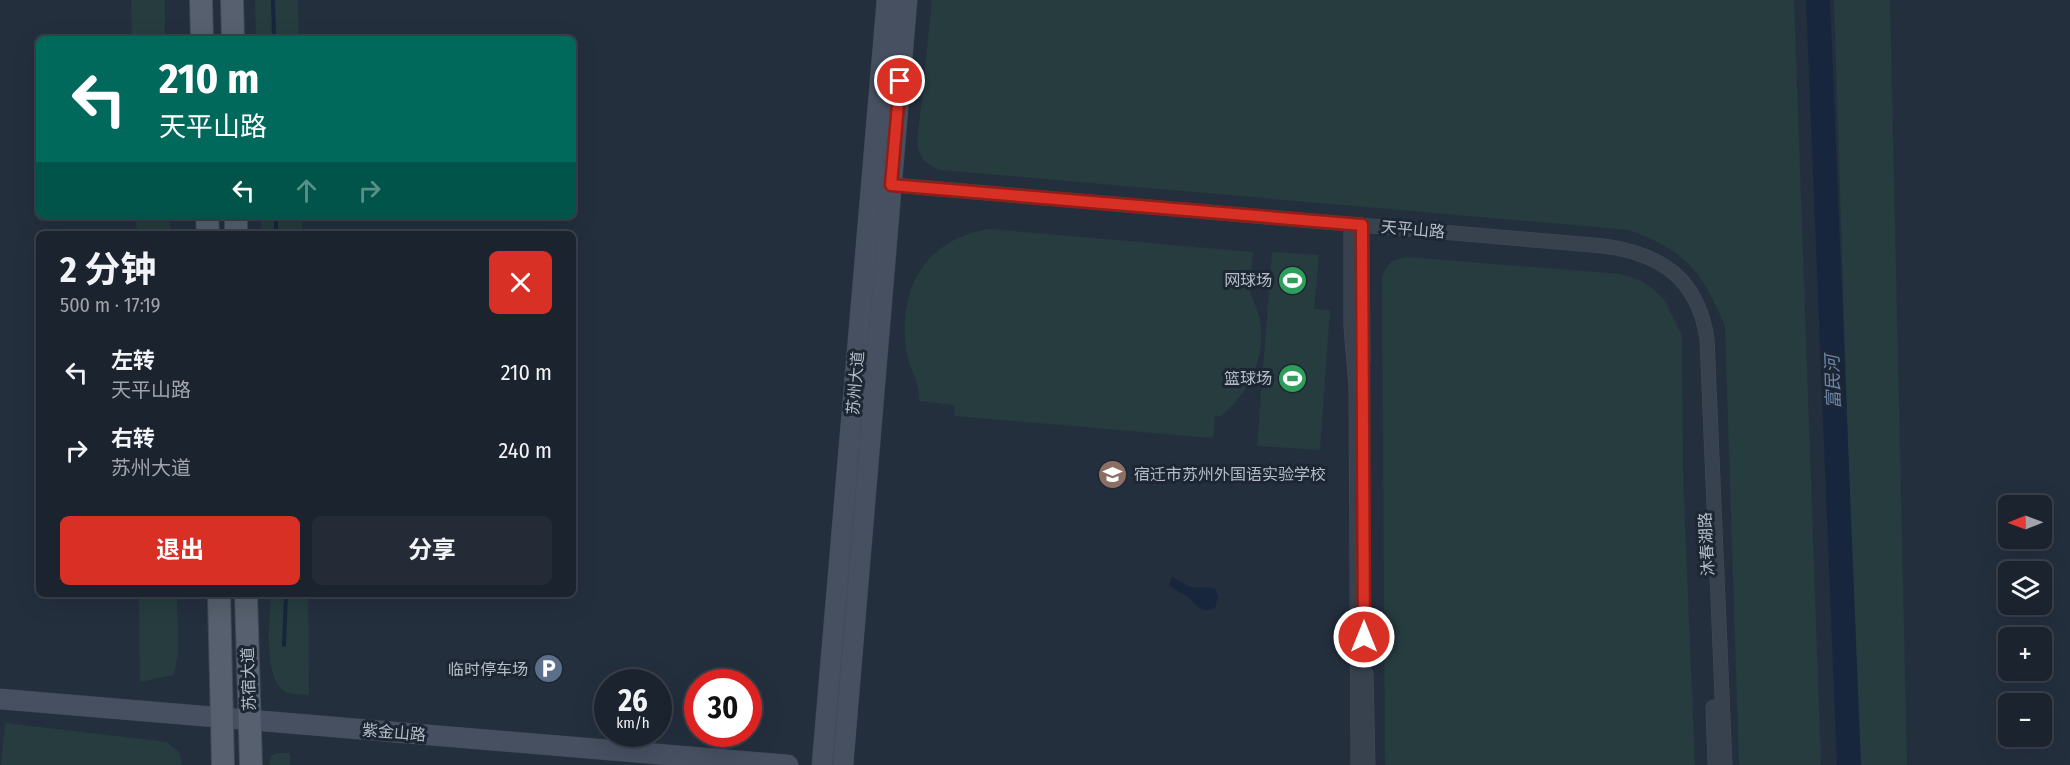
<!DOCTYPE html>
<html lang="zh">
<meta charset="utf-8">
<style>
:root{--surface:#1b232e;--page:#242b36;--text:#f1f3f6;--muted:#a0a4aa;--line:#39404a;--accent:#d93025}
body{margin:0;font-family:"Fira Sans Condensed","Noto Sans SC",sans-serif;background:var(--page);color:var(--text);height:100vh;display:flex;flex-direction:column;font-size:22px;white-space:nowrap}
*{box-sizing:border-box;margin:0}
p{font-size:20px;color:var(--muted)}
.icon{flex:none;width:33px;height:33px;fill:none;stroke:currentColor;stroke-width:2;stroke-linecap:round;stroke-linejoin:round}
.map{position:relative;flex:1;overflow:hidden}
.panel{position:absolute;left:36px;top:231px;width:540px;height:366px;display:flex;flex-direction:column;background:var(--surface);border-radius:9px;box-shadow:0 6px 24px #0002,0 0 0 2px var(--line)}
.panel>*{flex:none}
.top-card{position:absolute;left:36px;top:36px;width:540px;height:183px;border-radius:9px;box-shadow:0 6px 24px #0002,0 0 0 2px var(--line);background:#00695c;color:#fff;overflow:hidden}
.needle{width:39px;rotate:269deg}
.fabs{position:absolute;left:1998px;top:495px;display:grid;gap:12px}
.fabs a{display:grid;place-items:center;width:54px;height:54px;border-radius:9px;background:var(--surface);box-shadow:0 6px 24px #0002,0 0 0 2px var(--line);font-size:30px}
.speed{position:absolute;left:594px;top:669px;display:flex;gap:12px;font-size:30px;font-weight:700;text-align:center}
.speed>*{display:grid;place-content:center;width:78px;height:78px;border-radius:50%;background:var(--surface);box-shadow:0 6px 24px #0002,0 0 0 2px var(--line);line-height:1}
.speed small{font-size:15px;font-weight:400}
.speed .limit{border:9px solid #d22;background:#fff;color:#111}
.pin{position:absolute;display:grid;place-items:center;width:51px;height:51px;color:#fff;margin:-26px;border:3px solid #fff;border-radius:50%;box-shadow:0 2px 6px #0007}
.me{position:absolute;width:66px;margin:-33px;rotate:0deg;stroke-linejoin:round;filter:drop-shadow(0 0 4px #0008)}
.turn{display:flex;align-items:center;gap:21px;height:126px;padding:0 24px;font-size:27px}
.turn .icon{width:78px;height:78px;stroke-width:2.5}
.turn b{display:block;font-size:42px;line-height:51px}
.lanes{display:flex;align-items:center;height:57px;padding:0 24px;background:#0003;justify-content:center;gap:30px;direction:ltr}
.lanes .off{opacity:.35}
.round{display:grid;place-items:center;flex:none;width:63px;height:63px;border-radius:9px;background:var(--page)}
.overview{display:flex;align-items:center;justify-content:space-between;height:102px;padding:0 24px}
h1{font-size:36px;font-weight:700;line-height:45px}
.button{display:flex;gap:12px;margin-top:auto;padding:12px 24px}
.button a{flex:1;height:69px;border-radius:9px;background:var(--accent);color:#fff;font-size:24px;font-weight:700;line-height:69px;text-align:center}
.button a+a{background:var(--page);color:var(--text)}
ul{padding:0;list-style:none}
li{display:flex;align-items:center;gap:18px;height:78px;padding:0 24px}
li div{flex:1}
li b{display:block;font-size:22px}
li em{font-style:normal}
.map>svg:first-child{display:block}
</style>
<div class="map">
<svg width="2070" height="765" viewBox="0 0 2070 765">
<rect width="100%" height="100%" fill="#242f3e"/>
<path fill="#263c3f" d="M131,0H165V39H132Z
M255,0H298L299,39H256Z
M932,0H1794L1821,765H1739L1725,326C1701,270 1686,251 1629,230L942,170C927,166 921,160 917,145Z
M1834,0H1890L1907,765H1858Z
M165,216L170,223L171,234H137L136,217Z
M261,216H302V234H261Z
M990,229L1253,252C1252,264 1250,277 1250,290C1251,298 1257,307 1259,316C1268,354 1250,392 1221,416H1215L1213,438L954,416L955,405L919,401C920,379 908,369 906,349C898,288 926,238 990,229Z
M1272,252L1319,255L1314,309L1330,310L1320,450L1257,446Z
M1406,257L1620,274L1640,280L1653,289L1665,301L1682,335L1683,475L1695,765H1385L1382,278C1386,264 1392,260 1406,257Z
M139,594H177L178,653L174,675L140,682Z
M271,594H308L309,695C302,694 292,695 286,692C262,680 270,616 271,594Z
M5,723L167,742L179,752L182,765H1Z
M276,753H290V765H269L271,756Z"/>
<path fill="#17263c" d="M1172,577L1190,587L1215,588L1218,597L1215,608C1203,614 1197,606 1190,599C1186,594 1175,591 1169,585Z"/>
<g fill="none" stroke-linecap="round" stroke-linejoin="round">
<path stroke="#17263c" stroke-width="4" d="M273,0L274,39
M276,216V234
M284,645L286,594"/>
<path stroke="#17263c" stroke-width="24" d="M1818,0L1849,765"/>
<defs>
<path id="street" d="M883,184L1604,246C1662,254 1698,279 1707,339L1725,765
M1351,224V326L1356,388L1358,765
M1362,225L1363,361
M1366,674L1368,765
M1713,707L1715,765"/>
<path id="secondary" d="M0,699L788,765
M822,765L887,0
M843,765L907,0"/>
<path id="primary" d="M201,0L202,39
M232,0L233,39
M207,216L208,234
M236,216V234
M219,594L223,765
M246,594L251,765"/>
</defs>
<use href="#street" stroke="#414a57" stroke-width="15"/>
<use href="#secondary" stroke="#414a57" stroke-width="21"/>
<use href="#primary" stroke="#414a57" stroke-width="24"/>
<use href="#street" stroke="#38414e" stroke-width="14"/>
<use href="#secondary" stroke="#465061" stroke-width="20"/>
<use href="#primary" stroke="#56606e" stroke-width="22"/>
</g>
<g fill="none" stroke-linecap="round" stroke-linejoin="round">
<defs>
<path id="route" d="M900,81L891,185L1362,225L1364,637"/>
</defs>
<use href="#route" stroke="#8d1f18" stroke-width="15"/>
<use href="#route" stroke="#d93025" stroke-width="10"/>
</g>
<defs>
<symbol id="stadium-disc" viewBox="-11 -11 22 22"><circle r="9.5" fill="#2e9e5b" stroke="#1d2633"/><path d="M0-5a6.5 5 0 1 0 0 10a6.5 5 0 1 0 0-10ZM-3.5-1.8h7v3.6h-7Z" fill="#fff"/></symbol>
<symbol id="school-disc" viewBox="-11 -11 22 22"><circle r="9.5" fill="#8d6e63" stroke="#1d2633"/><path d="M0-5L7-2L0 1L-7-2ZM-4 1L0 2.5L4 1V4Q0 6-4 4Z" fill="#fff"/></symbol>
<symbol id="parking-disc" viewBox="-11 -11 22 22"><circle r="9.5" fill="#5c6f8a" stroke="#1d2633"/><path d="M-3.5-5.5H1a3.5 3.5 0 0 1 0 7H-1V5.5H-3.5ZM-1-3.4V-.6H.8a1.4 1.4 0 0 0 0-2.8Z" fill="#fff"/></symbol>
</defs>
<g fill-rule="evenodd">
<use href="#stadium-disc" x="1276" y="264" width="33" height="33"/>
<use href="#stadium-disc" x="1276" y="362" width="33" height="33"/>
<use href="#school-disc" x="1096" y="458" width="33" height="33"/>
<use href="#parking-disc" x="532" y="652" width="33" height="33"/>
</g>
<g text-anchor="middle" stroke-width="6" stroke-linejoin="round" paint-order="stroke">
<g font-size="16" fill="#b4bcc9" stroke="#1d2633">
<text transform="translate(1413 229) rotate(5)" y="6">天平山路</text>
<text transform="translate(855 383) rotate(-85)" y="6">苏州大道</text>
<text transform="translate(1706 544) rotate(-93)" y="6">沐春湖路</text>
<text transform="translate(248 679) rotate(-92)" y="6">苏宿大道</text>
<text transform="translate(394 732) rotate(5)" y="6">紫金山路</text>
</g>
<g font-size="16" fill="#b4bcc9" stroke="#1d2633" text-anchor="end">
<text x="1272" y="286">网球场</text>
<text x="1272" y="384">篮球场</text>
<text x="1134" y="480" text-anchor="start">宿迁市苏州外国语实验学校</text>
<text x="528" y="675">临时停车场</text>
</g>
<g font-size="18" font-style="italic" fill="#6d86a8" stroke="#1d2633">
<text transform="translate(1833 382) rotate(-92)" y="6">富民河</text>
</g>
</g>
</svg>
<div class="fabs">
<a><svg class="needle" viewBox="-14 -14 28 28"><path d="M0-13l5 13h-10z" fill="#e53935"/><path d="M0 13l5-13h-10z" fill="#a0a4aa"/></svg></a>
<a><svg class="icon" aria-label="layers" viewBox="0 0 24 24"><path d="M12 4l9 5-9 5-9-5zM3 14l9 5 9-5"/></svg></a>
<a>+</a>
<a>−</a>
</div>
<div class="speed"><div>26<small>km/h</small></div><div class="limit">30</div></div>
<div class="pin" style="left:900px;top:81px;background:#d93025"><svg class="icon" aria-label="arrive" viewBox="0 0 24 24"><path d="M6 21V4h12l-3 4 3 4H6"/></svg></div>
<svg class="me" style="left:1364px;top:637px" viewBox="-20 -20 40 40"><circle r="17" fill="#d93025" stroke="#fff" stroke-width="3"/><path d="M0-11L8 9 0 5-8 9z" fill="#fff"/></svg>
<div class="top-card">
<div class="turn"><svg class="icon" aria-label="left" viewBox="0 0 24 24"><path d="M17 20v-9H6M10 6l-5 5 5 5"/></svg><div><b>210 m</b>天平山路</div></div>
<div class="lanes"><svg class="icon" aria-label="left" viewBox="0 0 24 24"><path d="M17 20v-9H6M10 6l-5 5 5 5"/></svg><svg class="icon off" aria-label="ahead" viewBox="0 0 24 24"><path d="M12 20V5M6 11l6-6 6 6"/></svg><svg class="icon off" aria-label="right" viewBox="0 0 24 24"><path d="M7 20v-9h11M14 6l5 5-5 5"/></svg></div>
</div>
<section class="panel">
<div class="overview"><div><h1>2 分钟</h1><p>500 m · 17:19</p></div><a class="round" style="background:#d93025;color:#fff"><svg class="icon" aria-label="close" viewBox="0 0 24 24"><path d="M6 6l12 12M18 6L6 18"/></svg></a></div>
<ul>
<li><svg class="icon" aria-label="left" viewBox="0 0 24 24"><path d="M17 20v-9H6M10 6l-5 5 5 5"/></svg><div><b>左转</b><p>天平山路</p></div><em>210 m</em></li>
<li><svg class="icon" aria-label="right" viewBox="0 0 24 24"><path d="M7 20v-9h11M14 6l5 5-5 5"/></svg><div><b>右转</b><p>苏州大道</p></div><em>240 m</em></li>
</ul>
<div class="button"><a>退出</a><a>分享</a></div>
</section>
</div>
